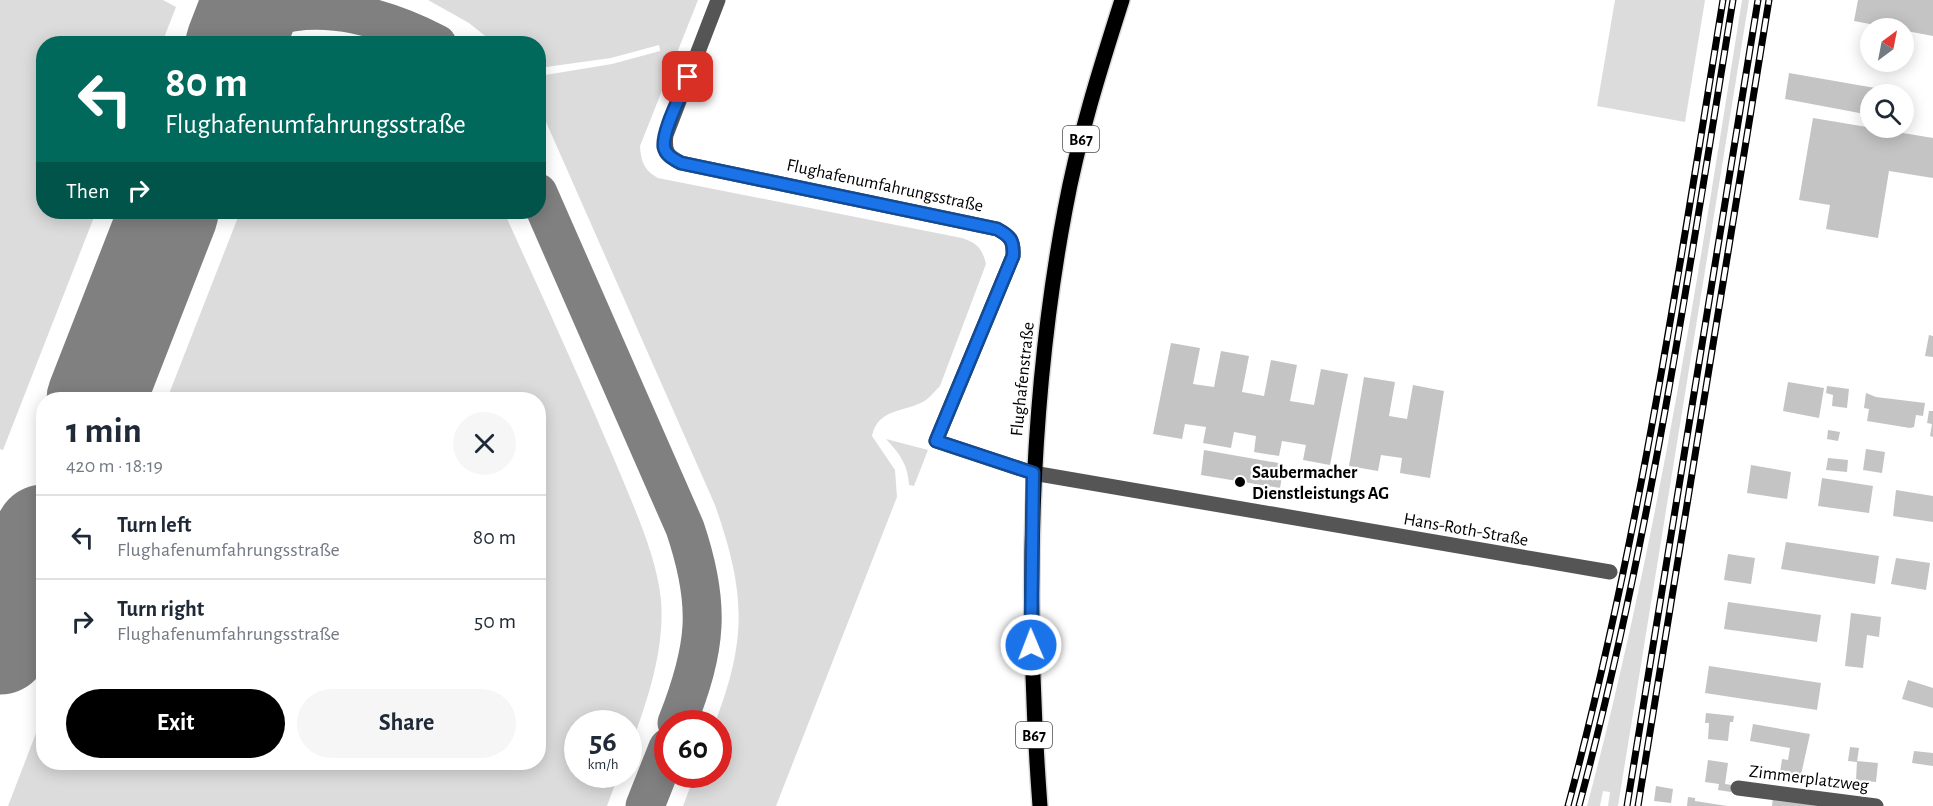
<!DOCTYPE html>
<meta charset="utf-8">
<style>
:root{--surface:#fff;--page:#f6f6f7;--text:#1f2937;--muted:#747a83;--line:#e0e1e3;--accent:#000}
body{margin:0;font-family:"Alegreya Sans",sans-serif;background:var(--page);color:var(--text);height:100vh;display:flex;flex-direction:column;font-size:22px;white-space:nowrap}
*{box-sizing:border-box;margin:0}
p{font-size:20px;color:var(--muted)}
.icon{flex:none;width:33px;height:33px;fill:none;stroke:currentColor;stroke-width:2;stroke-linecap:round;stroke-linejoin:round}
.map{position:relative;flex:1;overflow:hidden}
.panel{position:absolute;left:36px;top:392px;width:510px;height:378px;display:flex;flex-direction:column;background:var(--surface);border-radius:24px;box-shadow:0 3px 15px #0003}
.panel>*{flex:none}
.top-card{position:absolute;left:36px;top:36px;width:510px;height:183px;border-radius:24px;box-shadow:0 3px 15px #0003;background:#00695c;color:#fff;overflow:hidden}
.needle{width:39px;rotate:32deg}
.fabs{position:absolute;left:1860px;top:18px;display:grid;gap:12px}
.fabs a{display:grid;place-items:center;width:54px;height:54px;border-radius:50%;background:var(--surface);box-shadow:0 3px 15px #0003;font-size:30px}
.speed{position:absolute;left:564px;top:710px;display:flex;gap:12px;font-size:30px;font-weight:700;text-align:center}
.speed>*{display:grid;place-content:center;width:78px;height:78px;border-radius:50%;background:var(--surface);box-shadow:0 3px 15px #0003;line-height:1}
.speed small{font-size:15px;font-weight:400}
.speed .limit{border:9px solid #d22;background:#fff;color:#111}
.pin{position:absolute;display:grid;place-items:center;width:51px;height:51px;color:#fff;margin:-26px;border-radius:12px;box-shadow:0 3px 9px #0006}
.me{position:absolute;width:66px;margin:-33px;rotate:359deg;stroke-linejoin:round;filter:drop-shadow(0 0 4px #0008)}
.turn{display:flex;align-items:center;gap:21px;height:126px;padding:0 30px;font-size:27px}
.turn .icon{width:78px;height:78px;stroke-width:2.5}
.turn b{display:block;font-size:42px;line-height:51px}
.then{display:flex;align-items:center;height:57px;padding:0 30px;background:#0003;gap:12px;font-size:22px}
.round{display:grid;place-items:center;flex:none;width:63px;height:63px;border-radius:32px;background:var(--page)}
.head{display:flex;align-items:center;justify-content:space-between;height:102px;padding:0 30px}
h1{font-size:36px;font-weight:700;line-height:45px}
.button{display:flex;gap:12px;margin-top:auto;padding:12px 30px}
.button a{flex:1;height:69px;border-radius:36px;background:var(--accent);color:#fff;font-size:24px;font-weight:700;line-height:69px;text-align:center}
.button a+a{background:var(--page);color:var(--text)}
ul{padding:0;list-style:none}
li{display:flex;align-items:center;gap:18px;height:84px;padding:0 30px;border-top:2px solid var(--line)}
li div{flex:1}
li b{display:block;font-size:22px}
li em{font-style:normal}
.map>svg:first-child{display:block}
</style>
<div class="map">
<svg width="1933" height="806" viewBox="0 0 1933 806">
<rect width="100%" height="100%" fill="#fff"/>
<path fill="#dcdcdc" d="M0,0H163L176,7L162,43L44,44V212H96L3,450L0,449Z
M428,0H698L640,146C641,162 644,170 658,178L962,238C977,243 982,248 986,264L940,386C936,390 931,396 926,400C906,413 878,407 872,436L895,470L897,497L776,806H683L695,774H718V723H715C748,637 745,591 715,505L539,106V76L612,64L660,51L659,45L611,58L539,68L538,44L494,43L469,23Z
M1615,0H1705L1685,122L1597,106Z
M1742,0H1749L1618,806H1608L1610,792L1603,791L1600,806H1587C1658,541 1699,270 1742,0Z
M240,212H504C542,296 581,380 617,466C633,505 657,557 661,600C665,650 647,703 629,750L628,723H578V774H619L607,806H8L43,715L44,762H538V399H167Z
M886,439L928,450L914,486L909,485C908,465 900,454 886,439Z"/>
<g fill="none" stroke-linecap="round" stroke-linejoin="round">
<path stroke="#808080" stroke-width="39" d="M239,44C246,32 260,23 271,17C325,0 387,18 437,44
M538,193L685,528C711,605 707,647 677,723
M645,806L668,748"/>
<path stroke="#808080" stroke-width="99" d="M235,44L252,0
M96,399L169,212
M0,645L44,534"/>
</g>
<path fill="#c4c4c4" d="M1858,0H1933V36L1854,21Z
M1789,73L1898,92L1897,94H1870V115L1785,99Z
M1813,118L1933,138V178L1889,171L1878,238L1826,229L1830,205L1799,200Z
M1929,335L1933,336V357L1925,356Z
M1171,343L1200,348L1193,384L1214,387L1221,351L1249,356L1242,392L1264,396L1271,360L1297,365L1290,401L1314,405L1321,369L1348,374L1330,465L1303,460L1306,445L1282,441L1279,456L1254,452L1256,436L1234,432L1231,448L1203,443L1206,427L1185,424L1182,439L1153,434Z
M1364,377L1395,382L1389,416L1407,419L1413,385L1444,391L1430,478L1400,473L1402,458L1381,455L1378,471L1349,466Z
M1788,382L1824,388L1819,418L1783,411Z
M1827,386L1849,389L1847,408L1832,406L1833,395L1826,393Z
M1866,393L1876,397L1925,403L1923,416L1916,415L1914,427L1910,428L1867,421L1869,409L1864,408Z
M1929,411H1933V437L1930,436L1932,424L1927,423Z
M1828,430L1840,432L1838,441L1827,439Z
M1866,449L1885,452L1882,473L1863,470Z
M1204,450L1284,464L1280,488L1201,475Z
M1828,458L1848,460L1847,472L1826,470Z
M1751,465L1791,472L1787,499L1747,493Z
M1822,478L1873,486L1869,513L1818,506Z
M1896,490L1933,496V522L1893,516Z
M1786,542L1879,556L1875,584L1781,569Z
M1728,554L1755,558L1751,584L1724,580Z
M1896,558L1930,563L1926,590L1891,584Z
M1728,602L1821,615L1817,642L1724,629Z
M1851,613L1881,617L1879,637L1867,635L1863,668L1845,666Z
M1709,666L1821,683L1817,710L1705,693Z
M1908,680L1933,688V708L1902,699Z
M1706,713L1734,716L1733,722H1730L1728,741L1708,739L1709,723H1705Z
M1753,724L1810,734L1799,784L1779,780L1782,759L1788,760L1790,748L1750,741Z
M1850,747L1859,748L1857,762L1848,761Z
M1914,751L1933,753V766L1912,763Z
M1708,760L1728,763L1725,784L1732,785L1731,792L1718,790L1719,784L1705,782Z
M1857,761L1878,763L1876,782L1856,780Z
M1656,786L1673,789L1671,803L1654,801Z
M1773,796L1821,806H1772Z
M1688,797L1695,798V801L1727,806H1687Z"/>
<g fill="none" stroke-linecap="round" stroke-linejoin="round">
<defs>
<path id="major" d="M1040,806C1025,607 1028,407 1065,210C1078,139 1100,69 1122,0"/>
</defs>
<use href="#major" stroke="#dbdbdb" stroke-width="18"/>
<path stroke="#555" stroke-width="15" d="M718,0L666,135C664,151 667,156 681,163L997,229C1010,236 1014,240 1013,256L936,441L1033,473L1610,572
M1738,788L1876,806"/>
<use href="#major" stroke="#000" stroke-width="15"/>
<defs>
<path id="rail" d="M1568,806C1639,541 1679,270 1723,0
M1579,806C1650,541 1689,270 1733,0
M1627,806L1758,0
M1638,806L1769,0"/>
</defs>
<use href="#rail" stroke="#000" stroke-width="7"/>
<use href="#rail" stroke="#fff" stroke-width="4.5" stroke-dasharray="14" stroke-linecap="butt"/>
</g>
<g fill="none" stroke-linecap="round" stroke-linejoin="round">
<defs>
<path id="route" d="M688,77C682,94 662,130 664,147C666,156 674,159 681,163L997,229C1010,236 1014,240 1013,256L936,441L1033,473L1031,645"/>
</defs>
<use href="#route" stroke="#114b97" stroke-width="15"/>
<use href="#route" stroke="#1a73e8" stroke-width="10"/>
</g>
<circle fill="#000" stroke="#fff" stroke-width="2" cx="1240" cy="482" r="6"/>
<g text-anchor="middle" stroke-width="4.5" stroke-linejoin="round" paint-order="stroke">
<g fill="#fff" stroke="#4c4c4c" stroke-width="1.5">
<rect x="1063" y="126" width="36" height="26" rx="4.5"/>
<rect x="1016" y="722" width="36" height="26" rx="4.5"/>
</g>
<g font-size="16" font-weight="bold" fill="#000">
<text x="1081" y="145">B67</text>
<text x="1034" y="741">B67</text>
</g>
<g font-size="18" fill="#000" stroke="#fff">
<text transform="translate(885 185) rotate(12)" y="6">Flughafenumfahrungsstraße</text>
<text transform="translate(1022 379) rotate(-84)" y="6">Flughafenstraße</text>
<text transform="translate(1466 529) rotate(10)" y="6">Hans-Roth-Straße</text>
<text transform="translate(1809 778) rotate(7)" y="6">Zimmerplatzweg</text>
</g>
<g font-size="18" font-weight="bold" fill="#000" stroke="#fff" text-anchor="start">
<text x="1252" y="478">Saubermacher<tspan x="1252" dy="21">Dienstleistungs AG</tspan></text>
</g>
</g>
</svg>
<div class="fabs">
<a><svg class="needle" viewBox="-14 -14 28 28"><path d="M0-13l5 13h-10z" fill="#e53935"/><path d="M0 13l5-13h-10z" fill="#747a83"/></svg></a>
<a><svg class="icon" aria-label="search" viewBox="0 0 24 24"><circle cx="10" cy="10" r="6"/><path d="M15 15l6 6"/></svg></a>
</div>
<div class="speed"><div>56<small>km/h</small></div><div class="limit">60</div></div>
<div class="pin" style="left:688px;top:77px;background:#d93025"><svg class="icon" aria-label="arrive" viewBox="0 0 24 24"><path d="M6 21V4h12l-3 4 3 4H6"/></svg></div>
<svg class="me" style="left:1031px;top:645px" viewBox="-20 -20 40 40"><circle r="17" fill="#1a73e8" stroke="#fff" stroke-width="3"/><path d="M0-11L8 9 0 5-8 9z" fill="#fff"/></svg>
<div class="top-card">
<div class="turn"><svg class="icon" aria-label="left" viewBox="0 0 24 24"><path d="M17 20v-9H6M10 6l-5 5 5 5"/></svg><div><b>80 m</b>Flughafenumfahrungsstraße</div></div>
<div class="then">Then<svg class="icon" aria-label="right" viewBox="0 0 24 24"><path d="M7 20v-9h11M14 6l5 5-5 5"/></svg></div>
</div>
<section class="panel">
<div class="head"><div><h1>1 min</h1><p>420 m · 18:19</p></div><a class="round"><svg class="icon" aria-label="close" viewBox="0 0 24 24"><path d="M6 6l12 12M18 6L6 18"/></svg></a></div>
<ul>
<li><svg class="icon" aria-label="left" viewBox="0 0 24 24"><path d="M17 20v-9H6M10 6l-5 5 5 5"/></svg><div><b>Turn left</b><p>Flughafenumfahrungsstraße</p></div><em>80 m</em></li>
<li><svg class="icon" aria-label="right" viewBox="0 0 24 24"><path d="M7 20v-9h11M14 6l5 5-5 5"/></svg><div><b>Turn right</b><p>Flughafenumfahrungsstraße</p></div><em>50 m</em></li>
</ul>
<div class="button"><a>Exit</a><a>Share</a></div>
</section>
</div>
